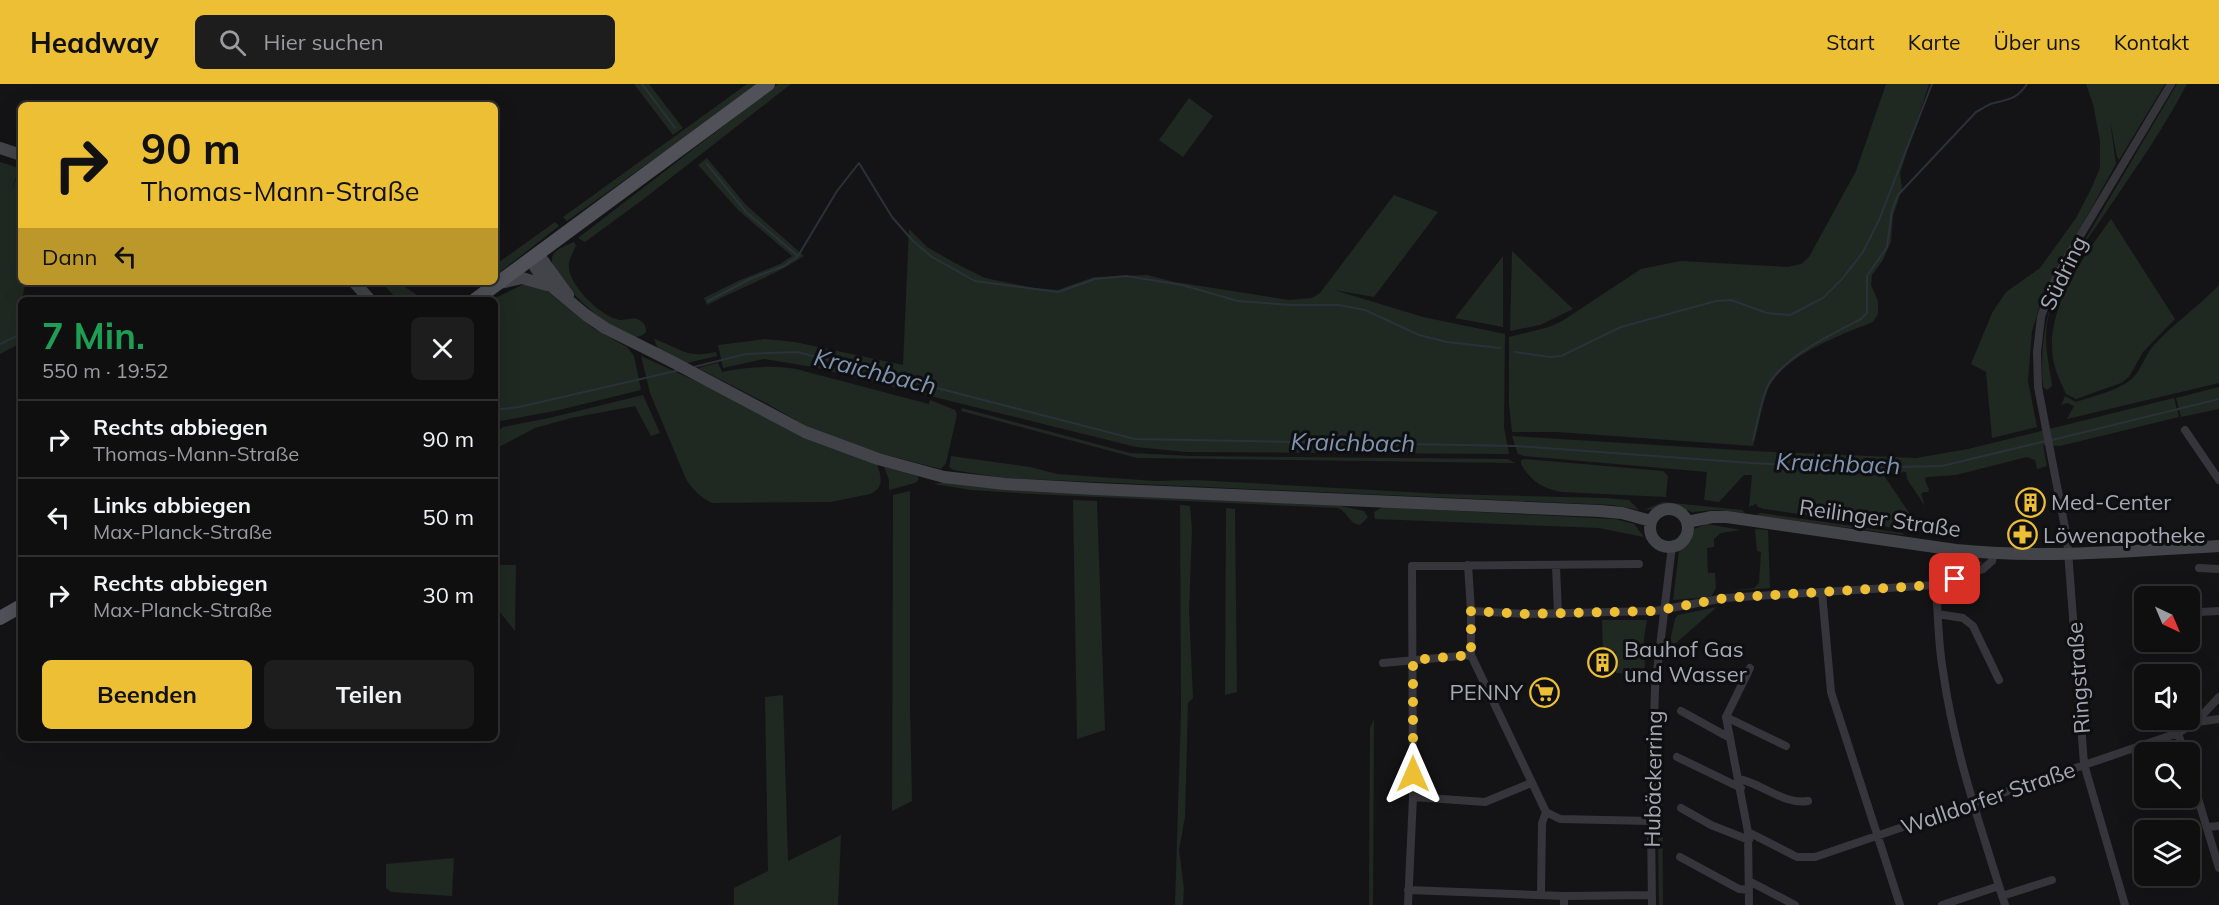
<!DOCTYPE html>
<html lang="de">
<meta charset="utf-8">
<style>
:root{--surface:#0f0f10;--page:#1d1d1e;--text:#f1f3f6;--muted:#9b9c9f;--line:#2f2f30;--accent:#ecbf35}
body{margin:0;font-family:Mulish,sans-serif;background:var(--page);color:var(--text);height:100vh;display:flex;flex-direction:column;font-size:22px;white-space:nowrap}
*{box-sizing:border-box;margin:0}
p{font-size:20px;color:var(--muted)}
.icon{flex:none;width:33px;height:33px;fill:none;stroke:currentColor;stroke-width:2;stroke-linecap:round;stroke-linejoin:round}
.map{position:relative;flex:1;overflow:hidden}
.details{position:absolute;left:18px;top:213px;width:480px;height:444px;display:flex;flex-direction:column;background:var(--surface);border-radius:9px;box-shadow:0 6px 24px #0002,0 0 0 2px var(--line)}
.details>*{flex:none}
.guide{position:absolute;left:18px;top:18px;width:480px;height:183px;border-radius:9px;box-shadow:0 6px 24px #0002,0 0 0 2px var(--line);background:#ecbf35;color:#111;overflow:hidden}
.needle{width:39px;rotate:136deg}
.fabs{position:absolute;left:2134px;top:502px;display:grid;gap:12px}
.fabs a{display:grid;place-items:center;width:66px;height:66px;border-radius:9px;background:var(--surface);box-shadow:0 6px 24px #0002,0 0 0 2px var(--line);font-size:30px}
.pin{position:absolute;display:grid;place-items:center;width:51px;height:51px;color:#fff;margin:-26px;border-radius:12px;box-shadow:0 3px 9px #0006}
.me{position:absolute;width:66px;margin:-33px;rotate:0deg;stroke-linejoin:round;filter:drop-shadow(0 0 4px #0008)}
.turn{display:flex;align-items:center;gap:21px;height:126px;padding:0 24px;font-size:27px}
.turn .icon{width:78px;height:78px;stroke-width:2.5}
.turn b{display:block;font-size:42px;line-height:51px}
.then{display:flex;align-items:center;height:57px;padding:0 24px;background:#0003;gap:12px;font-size:22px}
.round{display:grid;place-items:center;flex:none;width:63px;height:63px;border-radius:9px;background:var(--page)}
.head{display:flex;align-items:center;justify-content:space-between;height:102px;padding:0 24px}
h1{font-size:36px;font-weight:700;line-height:45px;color:#1e9e55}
.action{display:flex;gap:12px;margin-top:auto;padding:12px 24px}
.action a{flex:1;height:69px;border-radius:9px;background:var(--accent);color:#111;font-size:24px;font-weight:700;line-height:69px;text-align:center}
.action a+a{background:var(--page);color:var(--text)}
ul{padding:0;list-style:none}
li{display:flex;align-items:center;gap:18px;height:78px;padding:0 24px;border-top:2px solid var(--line)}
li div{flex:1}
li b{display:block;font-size:22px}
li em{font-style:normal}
header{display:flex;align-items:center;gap:36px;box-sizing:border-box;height:84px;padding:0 30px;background:var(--accent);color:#111}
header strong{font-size:28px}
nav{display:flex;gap:33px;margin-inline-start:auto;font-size:21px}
.search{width:420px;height:54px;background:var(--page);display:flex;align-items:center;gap:15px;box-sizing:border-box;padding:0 21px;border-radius:9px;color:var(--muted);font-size:22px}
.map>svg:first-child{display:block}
</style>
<header>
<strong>Headway</strong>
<div class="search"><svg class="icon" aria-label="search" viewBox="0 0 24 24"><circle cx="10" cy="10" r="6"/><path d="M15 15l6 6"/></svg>Hier suchen</div>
<nav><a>Start</a><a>Karte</a><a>Über uns</a><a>Kontakt</a></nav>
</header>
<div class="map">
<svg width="2219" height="821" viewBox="0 0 2219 821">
<rect width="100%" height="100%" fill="#141416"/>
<path fill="#202822" d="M634,0H649L683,44L673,51Z
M747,0H760L567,137L563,133Z
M778,0H791L645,114L585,158L578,154Z
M1886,0H1929L1900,89L1902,105L1893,132L1891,158L1883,176L1872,191L1871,201L1878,217V230L1873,238C1841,251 1780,272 1767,308C1761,325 1758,345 1753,362L1557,348H1512L1509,321V253L1549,243L1562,237L1641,185L1681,177L1788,183L1801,180L1809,173L1856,87Z
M2086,0H2165L2119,76L2117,73L2110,37L2116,80L2044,209L2032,247L2028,297L2037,343L1992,354L1986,288L1971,280L1992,229L2006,208L2040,184L2076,134L2092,103L2100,84V57L2093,20Z
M2177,0H2187C2164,44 2136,84 2108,125C2086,158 2057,194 2048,234C2043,259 2049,278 2052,302L2047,306L2043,303C2040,269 2044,237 2056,205Z
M1189,14L1213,32L1183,73L1159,56Z
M707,74L746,121L804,172C774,192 739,204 707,221L704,214L738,197L780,180L792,172L738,126L698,81Z
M0,78L19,84L12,105L21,84V198H26L16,239L21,238V259L0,270Z
M1394,111L1438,128L1374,213L1334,206L1423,233L1505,250L1504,343L1509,370L1186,368L1136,363L813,283L764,275L723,284L718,261L765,255L795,258L903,281L909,145L927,163L955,179L985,194L1034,204L1058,206L1094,193L1147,191L1175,198L1289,216L1312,214L1320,209Z
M2111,135L2175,235L2143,268L2129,293L2121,299L2076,315L2066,310C2061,299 2055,287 2053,275C2045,225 2083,173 2111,135Z
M555,138L559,142L495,192V181Z
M574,158L576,161C574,167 570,173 569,179C566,199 599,230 616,235C624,238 632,232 639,236C645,239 646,243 646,248C643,251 638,254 633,253C614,250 548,194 552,174C553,166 567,161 574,158Z
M1512,167L1573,225L1540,241L1510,247Z
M1503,172V243L1455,234Z
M381,198H397L425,216H398Z
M526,199L541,202L593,244L627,263L634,272L641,306L555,327L495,338V216H491Z
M2219,201V299L2067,335L2074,322L2067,319L2061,321L2065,312L2076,318C2093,312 2113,308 2128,298C2141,289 2144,272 2154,261C2174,239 2199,222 2219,201Z
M654,255C681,264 685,275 716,268L717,272L687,279L658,265Z
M641,272L713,305L808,355L877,381C882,393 884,404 870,410L831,418L712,419C700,413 693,406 686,395L650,309Z
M718,279L722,288C747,283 770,281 796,285L929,320L930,316L955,326L957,331L946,379L941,385L867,366L806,342L766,319L698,284Z
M2219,303V325L2181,333L2176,314Z
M643,311L660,349L651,352L635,322L571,334L535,344L495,365V349L503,343L549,334Z
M2174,314L2179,333L2060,362L2043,361L2047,382L2037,385L2035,376L2027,373L1956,391L1926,393L1925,396L1929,406L1928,408H1923L1921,410L1925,422L1907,395L1906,388L1883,390L1922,448L1764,425L1758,423L1756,420L1749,423L1752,391H1744L1719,418L1704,416L1707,388L1524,372L1518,370L1512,352L1753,367L1916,374L1968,365Z
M962,324L1130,369L1191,372L1508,375L1515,379L1137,374L961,327Z
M951,372L1030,383L1057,390L1155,397L1196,396L1444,410L1606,414L1629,416L1639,426L1612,421L1002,394L953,386L949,383Z
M1525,375L1663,387L1668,392L1666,413L1561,408C1541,404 1531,397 1521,380V376Z
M884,383L917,392L919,395L915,399L889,406V396Z
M945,398L1332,420L1364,427L1368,433L1360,441C1348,439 1348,428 1338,424L1033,410L971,406L934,400Z
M910,407V623L912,717L892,727L893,411Z
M1073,416L1097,417L1105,646L1077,655Z
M1663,418L1742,426L1745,429L1716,426L1692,428L1671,420L1653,425L1644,426Z
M1180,421L1190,422L1192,446L1189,527L1193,614L1188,619L1185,733L1179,766L1184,805L1183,821H1175L1181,628Z
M1383,423L1615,435L1634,440L1644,453L1599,444L1375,435L1374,428Z
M1226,424L1235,425L1237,608L1225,611Z
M1761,429L1902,449L1904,451L1759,432L1757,430Z
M1707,440L1741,446L1721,449L1714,455V463L1707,464L1708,489H1715L1716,504L1711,513L1673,516L1679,467L1691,457L1694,445Z
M1755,445L1768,446L1770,504L1728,507L1754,504L1759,499L1761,468L1757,467Z
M1936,476L1983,478L1978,484L1931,498Z
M495,481H516L515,547L495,522Z
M1717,523L1668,566L1675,535L1678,531Z
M1602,536H1647L1644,554L1645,590L1616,589V568H1603Z
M783,611L788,777L841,751L838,821H734V804L768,787L765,613Z
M1374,635L1373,821H1369L1370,644Z
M1657,691H1662L1663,821H1659Z
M454,774L452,812L391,808L386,804V780Z"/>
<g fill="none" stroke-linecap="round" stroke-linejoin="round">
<path stroke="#2b3139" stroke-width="2" d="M642,0L675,44
M707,80L746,128L798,172L784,182L750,195L708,217
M798,172L837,107L859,79L892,133L913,157L932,173L975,197L1058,208L1095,195L1126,192L1182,201L1238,217L1291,221H1339L1365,226L1419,251L1447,258L1500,264
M0,260L21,250
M1515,268L1549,273L1561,272L1621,243L1716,217L1731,216L1767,229L1790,231L1823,214L1842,195L1863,168L1879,136L1932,0
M694,283L746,270L797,268L1135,355L1516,362L1751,379L1848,384L1942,382L2046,357
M495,326L519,323L680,286
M1753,356C1757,340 1760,322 1766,306C1778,275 1832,250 1861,235L1867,229V192L1887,163L1892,126L1898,111L1976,28C1982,25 1988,20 1994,19C2010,15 2017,15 2027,0
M2052,356L2219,315"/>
<path stroke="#35353b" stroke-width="8" d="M2185,346L2219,396
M1468,481L1471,527
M1556,482L1558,530
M2199,484L2219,485
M1936,501C1938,530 1938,559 1943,587C1954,667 1981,744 2005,821
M1822,508L1831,608L1900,821
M2200,528L2219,527
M1938,530L1963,534L1973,542L1999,596
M1383,579L1471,571
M1681,627L1730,654
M1726,633L1786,662
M2197,638L2219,635
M2178,649L2184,669
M1677,673L1741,704
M2190,688L2219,784
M1739,695C1763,700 1784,721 1808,717
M1413,713L1485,718L1531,699
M1681,724L1711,741L1749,756
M1651,737L1560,735L1546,728L1471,571V527L1526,530L1655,527L1725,514L1936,501L1983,485L1992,477L1994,469
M2207,743L2219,742
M1748,748L1797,773H1815L2178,649L2196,638L2219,613
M1680,773L1739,805L1749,806
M1749,797L1795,821
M1408,806L1564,812L1651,811
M1541,811L1542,739L1546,728
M2002,812L2052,796
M1408,821L1413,713L1412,482L1639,480
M1564,821V812
M1652,821L1651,737L1655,604L1672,462
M1749,821L1748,748L1726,633L1750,584
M1942,821L1999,802
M2125,821L2084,680L2067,454L2038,303L2037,268L2041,233L2051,204L2068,172L2171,0"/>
<path stroke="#43444a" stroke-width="12" d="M0,64L21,71
M538,170L568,211
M535,172V183L545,197L586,231L605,244L671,277L805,348L878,375L944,393L1005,400L1095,405L1600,427L1622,429L1651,437
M354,198L370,216
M500,199L522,194L547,201
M1650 444a19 19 0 1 1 38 0a19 19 0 1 1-38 0Z
M1687,438L1712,433H1727L1956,466C2043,475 2132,467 2219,462"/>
<path stroke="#515259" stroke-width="14" d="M475,216L768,0
M0,534L21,522"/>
</g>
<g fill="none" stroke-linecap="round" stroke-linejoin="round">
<path stroke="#ecbf35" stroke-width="10" stroke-dasharray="0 18" d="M1413,690V576L1471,571V527L1526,530L1655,527L1725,514L1936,501L1955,495"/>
</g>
<defs>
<symbol id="building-ring" viewBox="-11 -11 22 22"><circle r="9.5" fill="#0f0f11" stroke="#ecbf35" stroke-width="1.5"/><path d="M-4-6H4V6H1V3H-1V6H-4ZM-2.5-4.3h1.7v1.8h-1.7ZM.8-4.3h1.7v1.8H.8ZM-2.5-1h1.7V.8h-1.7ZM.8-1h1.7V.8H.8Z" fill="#ecbf35"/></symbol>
<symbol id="pharmacy-ring" viewBox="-11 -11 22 22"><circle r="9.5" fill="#0f0f11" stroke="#ecbf35" stroke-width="1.5"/><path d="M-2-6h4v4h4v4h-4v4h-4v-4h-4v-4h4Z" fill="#ecbf35"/></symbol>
<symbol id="supermarket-ring" viewBox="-11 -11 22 22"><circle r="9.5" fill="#0f0f11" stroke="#ecbf35" stroke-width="1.5"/><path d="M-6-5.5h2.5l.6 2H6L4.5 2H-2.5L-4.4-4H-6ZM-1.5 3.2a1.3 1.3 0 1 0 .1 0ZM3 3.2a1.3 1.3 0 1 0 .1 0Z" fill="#ecbf35"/></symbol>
</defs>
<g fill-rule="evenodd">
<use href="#building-ring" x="2014" y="402" width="33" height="33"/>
<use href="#pharmacy-ring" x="2006" y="434" width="33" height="33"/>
<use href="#building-ring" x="1586" y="562" width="33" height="33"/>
<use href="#supermarket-ring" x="1528" y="592" width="33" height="33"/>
</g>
<g text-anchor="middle" stroke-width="6" stroke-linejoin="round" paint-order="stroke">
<g font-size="22" fill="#a6a9b6" stroke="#0f0f11">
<text transform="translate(2063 189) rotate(-64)" y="8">Südring</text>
<text transform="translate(1880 434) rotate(8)" y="8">Reilinger Straße</text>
<text transform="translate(2078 594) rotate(-94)" y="8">Ringstraße</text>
<text transform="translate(1653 695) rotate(-89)" y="8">Hubäckerring</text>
<text transform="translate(1988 714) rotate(-19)" y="8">Walldorfer Straße</text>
</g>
<g font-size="22" fill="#a6a9b6" stroke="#0f0f11" text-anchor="start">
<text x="2051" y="426">Med-Center</text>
<text x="2043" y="459">Löwenapotheke</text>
<text x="1624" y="573">Bauhof Gas<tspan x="1624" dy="25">und Wasser</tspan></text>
<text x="1523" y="616" text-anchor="end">PENNY</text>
</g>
<g font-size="24" font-style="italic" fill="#7e94b0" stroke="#0f0f11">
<text transform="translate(875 288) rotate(14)" y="8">Kraichbach</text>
<text transform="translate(1353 359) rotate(1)" y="8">Kraichbach</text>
<text transform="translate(1838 380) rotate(2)" y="8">Kraichbach</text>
</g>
</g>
</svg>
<div class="fabs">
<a><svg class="needle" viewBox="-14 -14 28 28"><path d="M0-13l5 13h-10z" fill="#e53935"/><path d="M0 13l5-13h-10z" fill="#9b9c9f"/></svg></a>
<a><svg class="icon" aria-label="sound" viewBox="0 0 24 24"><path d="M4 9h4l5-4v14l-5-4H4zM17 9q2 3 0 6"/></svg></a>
<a><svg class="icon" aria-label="search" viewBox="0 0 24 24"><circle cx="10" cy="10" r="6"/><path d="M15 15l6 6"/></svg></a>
<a><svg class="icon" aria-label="layers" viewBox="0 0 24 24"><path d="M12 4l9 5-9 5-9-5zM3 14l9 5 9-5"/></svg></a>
</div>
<div class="pin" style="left:1955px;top:495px;background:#d93025"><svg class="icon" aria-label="arrive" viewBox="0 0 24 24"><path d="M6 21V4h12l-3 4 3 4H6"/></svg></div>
<svg class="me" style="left:1413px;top:690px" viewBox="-20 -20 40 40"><path d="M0-17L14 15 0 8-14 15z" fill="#ecbf35" stroke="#fff" stroke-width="4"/></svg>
<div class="guide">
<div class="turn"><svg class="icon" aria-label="right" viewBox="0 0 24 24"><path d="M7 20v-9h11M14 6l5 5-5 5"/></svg><div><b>90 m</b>Thomas-Mann-Straße</div></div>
<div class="then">Dann<svg class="icon" aria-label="left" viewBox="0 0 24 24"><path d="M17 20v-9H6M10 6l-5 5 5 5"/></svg></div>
</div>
<section class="details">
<div class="head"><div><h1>7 Min.</h1><p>550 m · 19:52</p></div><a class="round"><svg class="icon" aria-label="close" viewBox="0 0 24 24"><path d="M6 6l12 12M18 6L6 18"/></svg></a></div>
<ul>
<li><svg class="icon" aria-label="right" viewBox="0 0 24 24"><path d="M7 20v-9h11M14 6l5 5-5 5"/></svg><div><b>Rechts abbiegen</b><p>Thomas-Mann-Straße</p></div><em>90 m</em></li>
<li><svg class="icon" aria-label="left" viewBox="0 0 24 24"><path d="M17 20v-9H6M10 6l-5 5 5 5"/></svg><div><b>Links abbiegen</b><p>Max-Planck-Straße</p></div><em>50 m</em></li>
<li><svg class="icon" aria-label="right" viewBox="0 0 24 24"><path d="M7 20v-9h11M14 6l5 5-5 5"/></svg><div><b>Rechts abbiegen</b><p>Max-Planck-Straße</p></div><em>30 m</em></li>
</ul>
<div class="action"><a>Beenden</a><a>Teilen</a></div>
</section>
</div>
